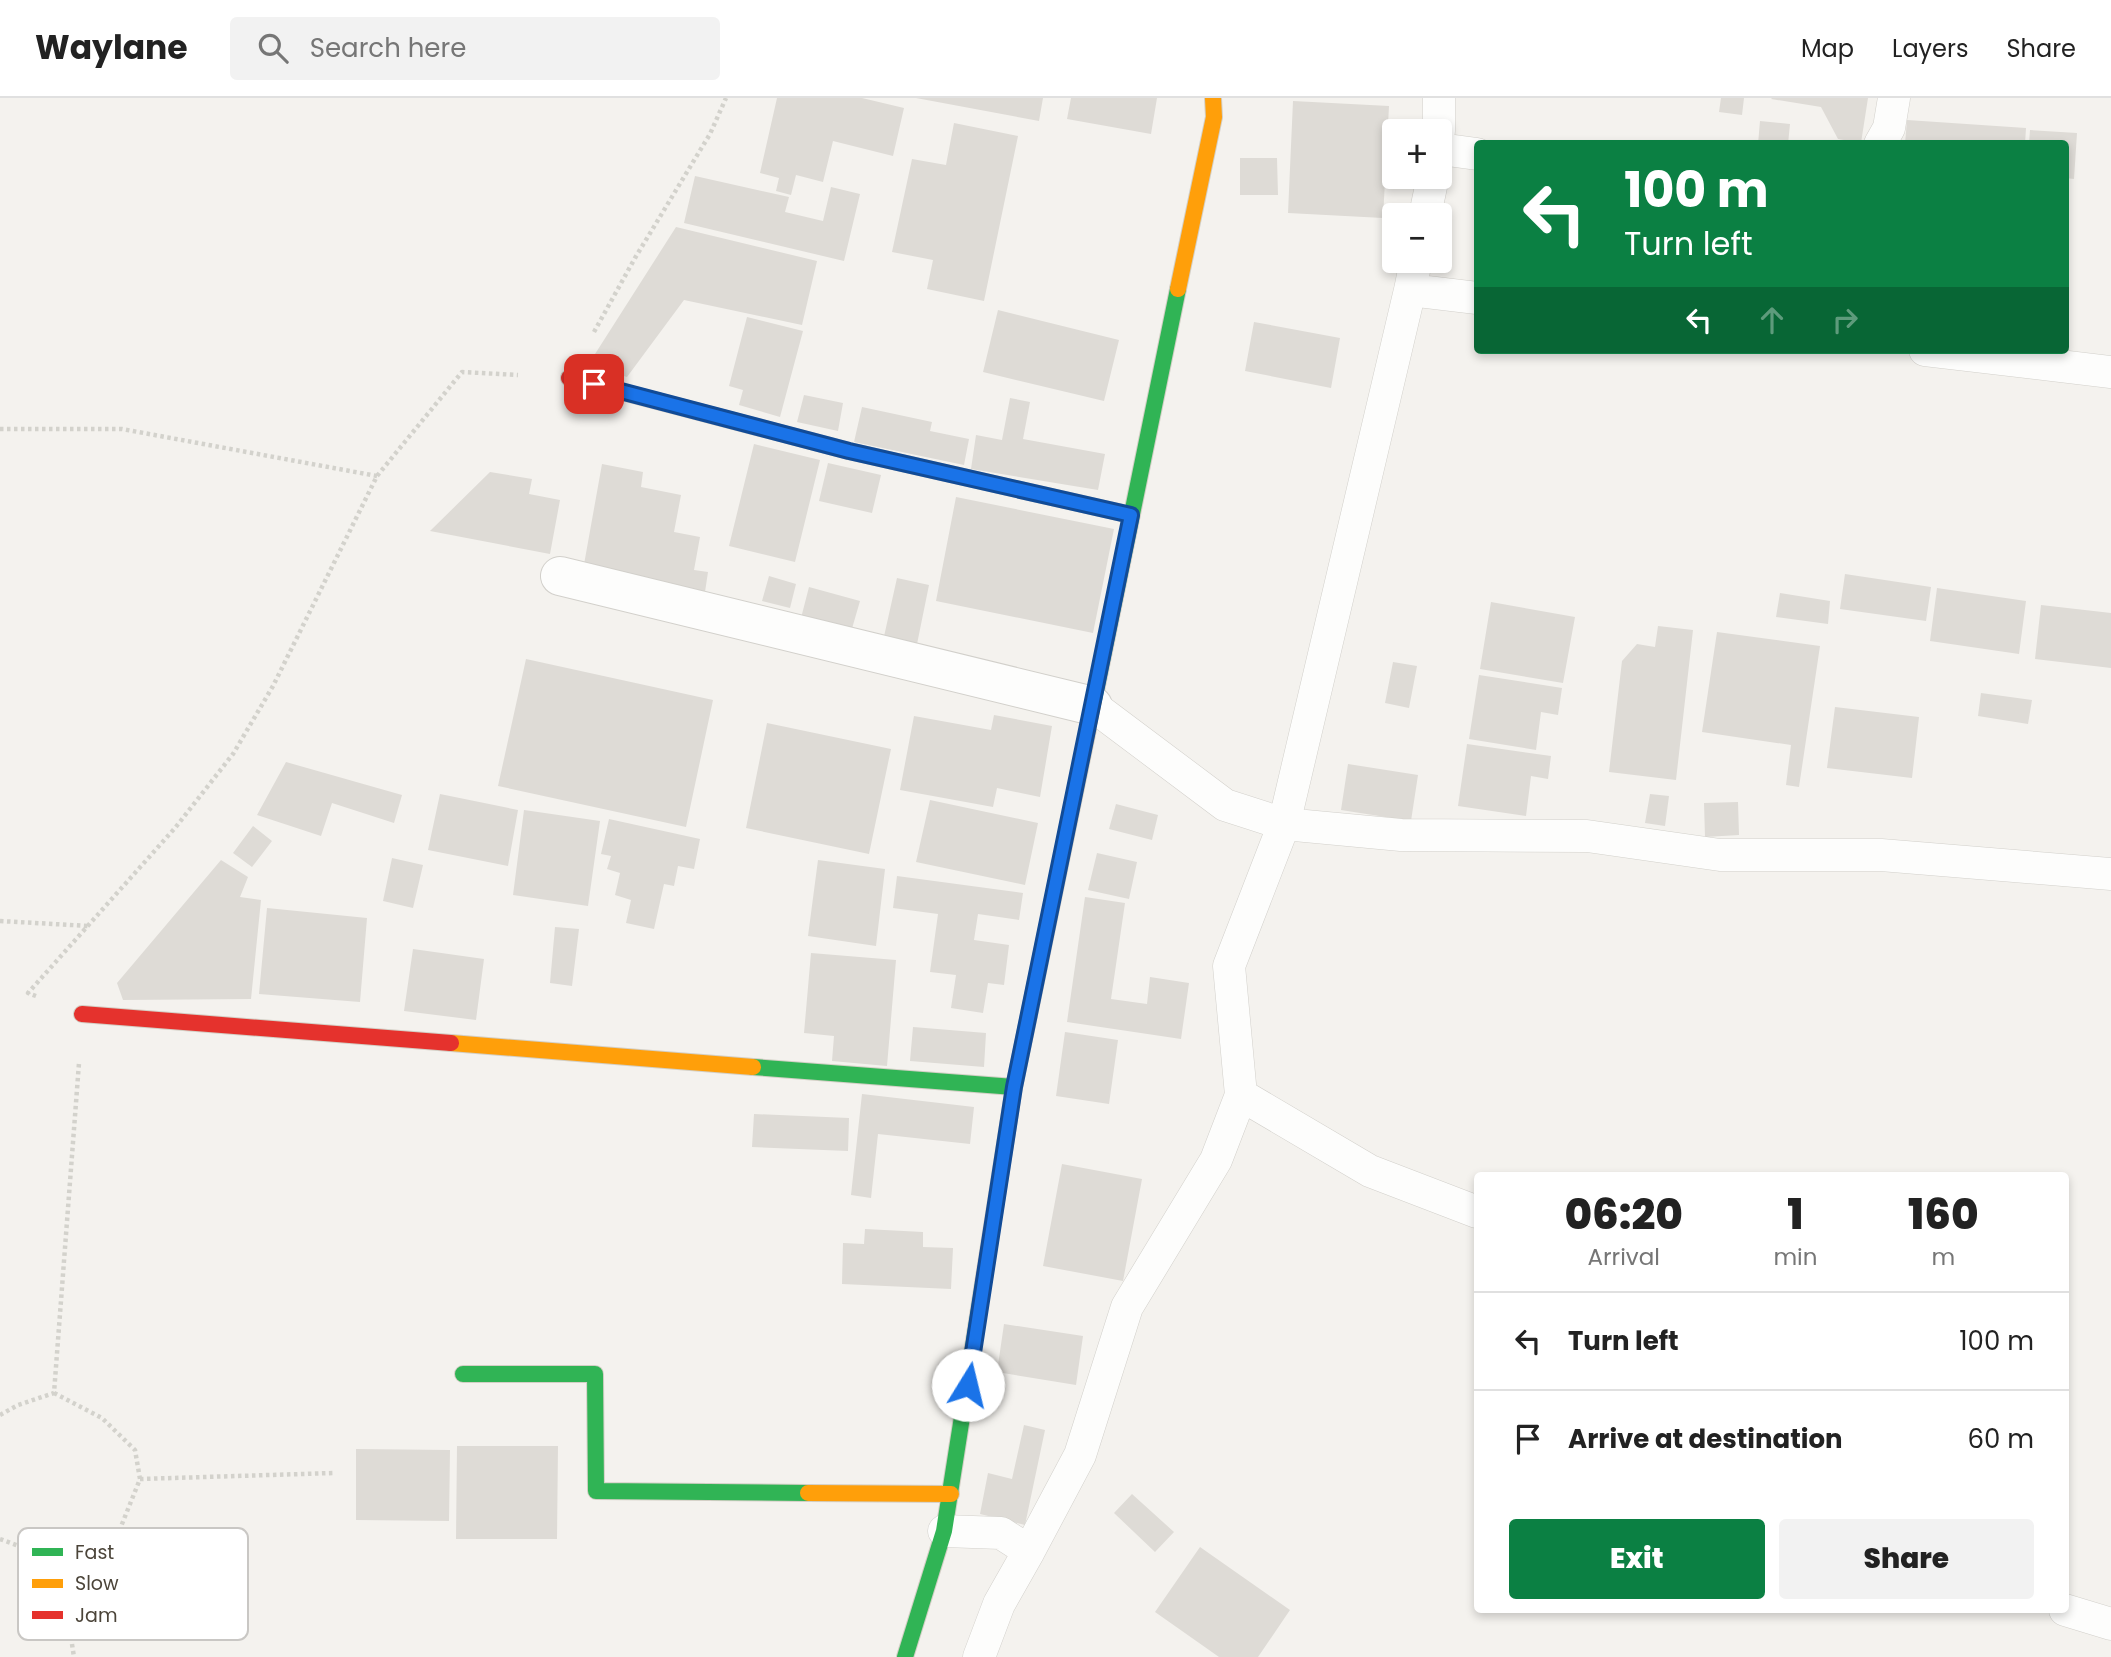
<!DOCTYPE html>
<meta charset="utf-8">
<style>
:root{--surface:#fff;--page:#f2f2f2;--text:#222;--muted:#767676;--line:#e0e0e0;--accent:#0b8043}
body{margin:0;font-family:Poppins,sans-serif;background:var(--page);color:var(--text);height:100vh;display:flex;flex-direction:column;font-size:26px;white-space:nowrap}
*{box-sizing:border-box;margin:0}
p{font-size:23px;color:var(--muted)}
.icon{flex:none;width:38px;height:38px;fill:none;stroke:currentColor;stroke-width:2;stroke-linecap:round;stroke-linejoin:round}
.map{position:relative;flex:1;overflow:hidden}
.sheet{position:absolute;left:1474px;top:1074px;width:595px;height:441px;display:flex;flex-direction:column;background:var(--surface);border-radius:7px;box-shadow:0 4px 10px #0003}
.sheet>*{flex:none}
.guide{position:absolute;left:1474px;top:42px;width:595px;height:214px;border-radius:7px;box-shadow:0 4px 10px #0003;background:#0b8043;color:#fff;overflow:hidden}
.fabs{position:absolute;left:1382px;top:21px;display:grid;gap:14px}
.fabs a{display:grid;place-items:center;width:70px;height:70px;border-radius:7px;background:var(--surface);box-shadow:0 4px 10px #0003;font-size:35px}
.pin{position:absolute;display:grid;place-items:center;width:60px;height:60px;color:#fff;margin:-30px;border-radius:14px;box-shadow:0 4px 10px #0006}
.me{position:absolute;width:77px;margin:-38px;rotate:9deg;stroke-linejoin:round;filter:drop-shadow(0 0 5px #0008)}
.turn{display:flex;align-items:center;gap:24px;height:147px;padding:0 35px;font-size:32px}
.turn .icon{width:91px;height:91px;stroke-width:2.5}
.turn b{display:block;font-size:49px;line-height:60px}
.lanes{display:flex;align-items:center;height:66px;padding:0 35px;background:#0003;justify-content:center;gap:35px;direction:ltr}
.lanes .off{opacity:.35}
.eta{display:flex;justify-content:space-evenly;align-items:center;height:119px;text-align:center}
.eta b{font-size:42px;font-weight:800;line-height:49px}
.button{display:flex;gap:14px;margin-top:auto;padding:14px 35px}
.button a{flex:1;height:80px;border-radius:7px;background:var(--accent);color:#fff;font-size:28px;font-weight:800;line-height:80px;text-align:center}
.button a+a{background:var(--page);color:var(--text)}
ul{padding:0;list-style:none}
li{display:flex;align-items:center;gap:21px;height:98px;padding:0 35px;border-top:2px solid var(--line)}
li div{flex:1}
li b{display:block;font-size:26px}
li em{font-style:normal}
header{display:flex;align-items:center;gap:42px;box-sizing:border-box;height:98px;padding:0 35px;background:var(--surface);border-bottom:2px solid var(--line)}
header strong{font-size:33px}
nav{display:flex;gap:38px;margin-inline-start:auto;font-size:24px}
.search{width:490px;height:63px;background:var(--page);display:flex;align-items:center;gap:18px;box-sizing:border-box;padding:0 24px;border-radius:7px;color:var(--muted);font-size:26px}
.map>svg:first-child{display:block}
</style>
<header>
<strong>Waylane</strong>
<div class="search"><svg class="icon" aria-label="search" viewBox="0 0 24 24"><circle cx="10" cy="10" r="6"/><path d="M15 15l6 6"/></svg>Search here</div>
<nav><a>Map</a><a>Layers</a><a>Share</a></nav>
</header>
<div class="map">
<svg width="2111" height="1559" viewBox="0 0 2111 1559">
<rect width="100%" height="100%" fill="#f4f2ee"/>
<path fill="#dedbd6" d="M777,0H862L904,10L893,58L833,43L823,84L796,77L791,97L776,93L779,80L760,75Z
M916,0H1043L1039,23Z
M1071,0H1157L1151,36L1067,21Z
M1721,0H1744L1742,17L1719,14Z
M1772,0H1868L1861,45L1838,41L1821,9L1771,1Z
M1293,3L1389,8L1383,120L1288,115Z
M1907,22L2026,30L2025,46H1905Z
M1760,23L1790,26L1788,46H1758Z
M954,25L1018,38L984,203L927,191L933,162L892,154L912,61L946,67Z
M2030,32L2077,35L2074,81L2065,80V46H2029Z
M1240,60H1277L1278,97H1240Z
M695,78L789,99L785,114L823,123L831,89L860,96L844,163L684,125Z
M676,129L817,163L802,227L684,202L627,279L588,267Z
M998,212L1119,242L1104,303L983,274Z
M747,219L803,233L780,319L739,307L743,292L729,288Z
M1254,224L1340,240L1331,290L1245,273Z
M804,297L843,305L838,333L797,324Z
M1010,300L1030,304L1023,341L1105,356L1098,392L971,371L976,337L1002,342Z
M862,309L932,324L930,333L969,341L964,367L854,344Z
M754,346L820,362L795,464L729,448Z
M828,365L881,377L872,415L819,403Z
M602,366L643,374L641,389L681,397L674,434L700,439L694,472L708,474L705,494L583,472Z
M490,374L532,381L529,396L560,402L550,456L430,433Z
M956,399L1114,431L1093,535L936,503Z
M1845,476L1931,489L1926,523L1840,511Z
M769,478L796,486L790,510L762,503Z
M897,480L929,487L916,551L883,543Z
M809,489L860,503L851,534L801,520Z
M1937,490L2026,503L2019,556L1930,543Z
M1780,495L1830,503L1828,526L1776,519Z
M1491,504L1575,519L1563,585L1480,571Z
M2041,507L2111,515V570L2035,561Z
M1658,528L1693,532L1676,682L1609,674L1622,563L1637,546L1655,549Z
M1717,534L1820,548L1799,689L1786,687L1791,647L1702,634Z
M526,561L713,602L686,729L498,688Z
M1393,564L1417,568L1409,610L1385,605Z
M1479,577L1562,590L1558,617L1541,614L1536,652L1469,641Z
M1981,595L2032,602L2028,626L1978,618Z
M1835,609L1919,619L1912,680L1827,670Z
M994,617L1052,628L1040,699L997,690L993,709L900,692L914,618L991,632Z
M767,625L891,651L869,756L746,730Z
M1467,646L1551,658L1548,681L1531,678L1526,718L1458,708Z
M286,664L402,697L394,725L332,705L321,738L257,717Z
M1348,666L1418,677L1411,723L1341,712Z
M440,696L518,712L508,768L428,752Z
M1650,696L1669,698L1665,728L1645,725Z
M930,702L1038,725L1025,787L916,764Z
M1738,704L1739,737L1705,739L1704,705Z
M1116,706L1158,717L1152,742L1109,731Z
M524,712L600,723L588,808L513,797Z
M609,721L700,741L694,771L678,768L674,788L664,786L654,831L626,825L631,802L615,797L620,775L607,771L611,758L601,756Z
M253,728L272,743L252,769L233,755Z
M1097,755L1137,764L1129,801L1088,792Z
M392,760L423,767L413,810L383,803Z
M221,762L248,779L240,799L261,802L251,901L123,902L117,885Z
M818,762L885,771L876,848L808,838Z
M897,778L1023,795L1019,822L978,816L974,842L1009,847L1004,887L988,885L983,915L951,910L956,877L930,874L938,816L893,810Z
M1085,799L1125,805L1111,901L1147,906L1150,879L1189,885L1181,941L1067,924Z
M267,810L367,820L360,904L259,896Z
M555,829L579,831L572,888L550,885Z
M413,851L484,861L476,922L404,913Z
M811,855L896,862L887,968L832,963L834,938L804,935Z
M913,929L986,935L984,969L910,963Z
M1065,934L1118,942L1109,1006L1056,998Z
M862,996L974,1009L970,1046L878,1036L871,1100L851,1097Z
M754,1016L849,1020L848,1053L752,1049Z
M1062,1066L1142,1081L1123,1183L1043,1168Z
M865,1131L923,1134V1149L953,1150L951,1191L842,1186L843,1145L864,1146Z
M1004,1226L1083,1238L1076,1287L997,1274Z
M1024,1327L1045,1332L1025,1427L980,1416L988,1375L1012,1381Z
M457,1348H558L557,1441H456Z
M356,1351L450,1352L449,1423L356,1422Z
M1132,1396L1174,1434L1155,1454L1114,1415Z
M1200,1449L1290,1512L1258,1559H1219L1155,1514Z"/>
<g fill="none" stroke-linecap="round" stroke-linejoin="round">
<defs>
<path id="lane" d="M1439,33V0
M1880,46L1889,30L1894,0
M1440,51L1477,56
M1425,117L1433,79
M1416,163L1410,192L1477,200
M1925,252L2111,274
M1093,608L1225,707L1284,726L1401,737L1587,738L1720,757H1881L2111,776
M1241,997L1370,1073L1477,1114
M944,1433L1001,1435L1029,1453L999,1506L979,1559
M1029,1453L1080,1357L1127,1209L1216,1062L1241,997L1229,868L1284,726L1410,192
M2065,1512L2111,1526"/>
<path id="street" d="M560,478L1093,608"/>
<path id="fast" d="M1094,602L1178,191
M753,969L1014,989
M463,1276H595L596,1393L808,1395
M905,1559L944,1433L983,1186"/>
<path id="slow" d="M1178,191L1214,19L1213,0
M1029,917L1094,602
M451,945L753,969
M808,1395L951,1396"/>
<path id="jam" d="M569,280L849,353L1131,417
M82,916L451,945
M983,1186L1014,989L1029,917"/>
</defs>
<use href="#lane" stroke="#d2d0cb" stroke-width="33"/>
<use href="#street" stroke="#d2d0cb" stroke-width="40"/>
<use href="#fast" stroke="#d3cfc5" stroke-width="18"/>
<use href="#slow" stroke="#d3cfc5" stroke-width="18"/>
<use href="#jam" stroke="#d3cfc5" stroke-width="18"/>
<path stroke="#d3d2cc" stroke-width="4.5" stroke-dasharray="3.5 3.5" stroke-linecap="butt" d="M594,234L635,160L710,36L726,0
M0,331H122L377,378
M0,823L89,828
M36,898L28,895L175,730L233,656L273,588L377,378L462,274L518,277
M54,1295L102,1320L135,1352L140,1381L120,1431L95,1453L59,1463
M0,1317L18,1307L54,1295L79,965
M140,1381L334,1375
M0,1441L59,1463L74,1559"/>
<use href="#lane" stroke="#fdfdfc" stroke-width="32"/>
<use href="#street" stroke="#fdfdfc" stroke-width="38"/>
<use href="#fast" stroke="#30b455" stroke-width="16"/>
<use href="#slow" stroke="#ff9f0a" stroke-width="16"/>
<use href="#jam" stroke="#e5322d" stroke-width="16"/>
</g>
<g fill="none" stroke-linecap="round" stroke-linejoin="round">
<defs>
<path id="route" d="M594,286L849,353L1131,417L1014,989L968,1287"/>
</defs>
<use href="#route" stroke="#114b97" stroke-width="18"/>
<use href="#route" stroke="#1a73e8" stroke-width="12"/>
</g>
<rect x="18" y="1430" width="230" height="112" rx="10" fill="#fff" stroke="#c9c7c4" stroke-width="2"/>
<rect x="32" y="1450" width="31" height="8" fill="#30b455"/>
<rect x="32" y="1481" width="31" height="9" fill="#ff9f0a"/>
<rect x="32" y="1513" width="31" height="8" fill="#e5322d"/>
<g font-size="19" fill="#4b4439">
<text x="75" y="1461">Fast</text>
<text x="75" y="1492">Slow</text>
<text x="75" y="1524">Jam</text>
</g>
</svg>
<div class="fabs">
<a>+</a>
<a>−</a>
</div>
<div class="pin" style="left:594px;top:286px;background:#d93025"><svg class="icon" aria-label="arrive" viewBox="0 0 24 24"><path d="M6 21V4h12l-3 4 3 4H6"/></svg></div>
<svg class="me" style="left:968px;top:1287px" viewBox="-20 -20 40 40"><circle r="19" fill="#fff"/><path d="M0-13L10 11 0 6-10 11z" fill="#1a73e8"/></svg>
<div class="guide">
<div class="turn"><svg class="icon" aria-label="left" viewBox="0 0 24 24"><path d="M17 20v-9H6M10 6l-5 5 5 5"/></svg><div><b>100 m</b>Turn left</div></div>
<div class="lanes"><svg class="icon" aria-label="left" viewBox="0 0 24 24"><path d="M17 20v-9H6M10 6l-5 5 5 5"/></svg><svg class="icon off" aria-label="ahead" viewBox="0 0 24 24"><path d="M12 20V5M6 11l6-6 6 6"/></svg><svg class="icon off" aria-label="right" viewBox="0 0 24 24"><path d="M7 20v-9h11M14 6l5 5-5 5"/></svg></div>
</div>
<section class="sheet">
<div class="eta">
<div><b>06:20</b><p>Arrival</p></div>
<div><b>1</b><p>min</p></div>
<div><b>160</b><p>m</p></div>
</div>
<ul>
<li><svg class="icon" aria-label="left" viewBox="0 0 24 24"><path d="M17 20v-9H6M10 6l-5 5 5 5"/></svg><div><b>Turn left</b></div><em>100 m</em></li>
<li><svg class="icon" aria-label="arrive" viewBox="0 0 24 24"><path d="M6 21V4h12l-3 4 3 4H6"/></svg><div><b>Arrive at destination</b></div><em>60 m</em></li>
</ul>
<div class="button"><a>Exit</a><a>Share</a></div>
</section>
</div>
